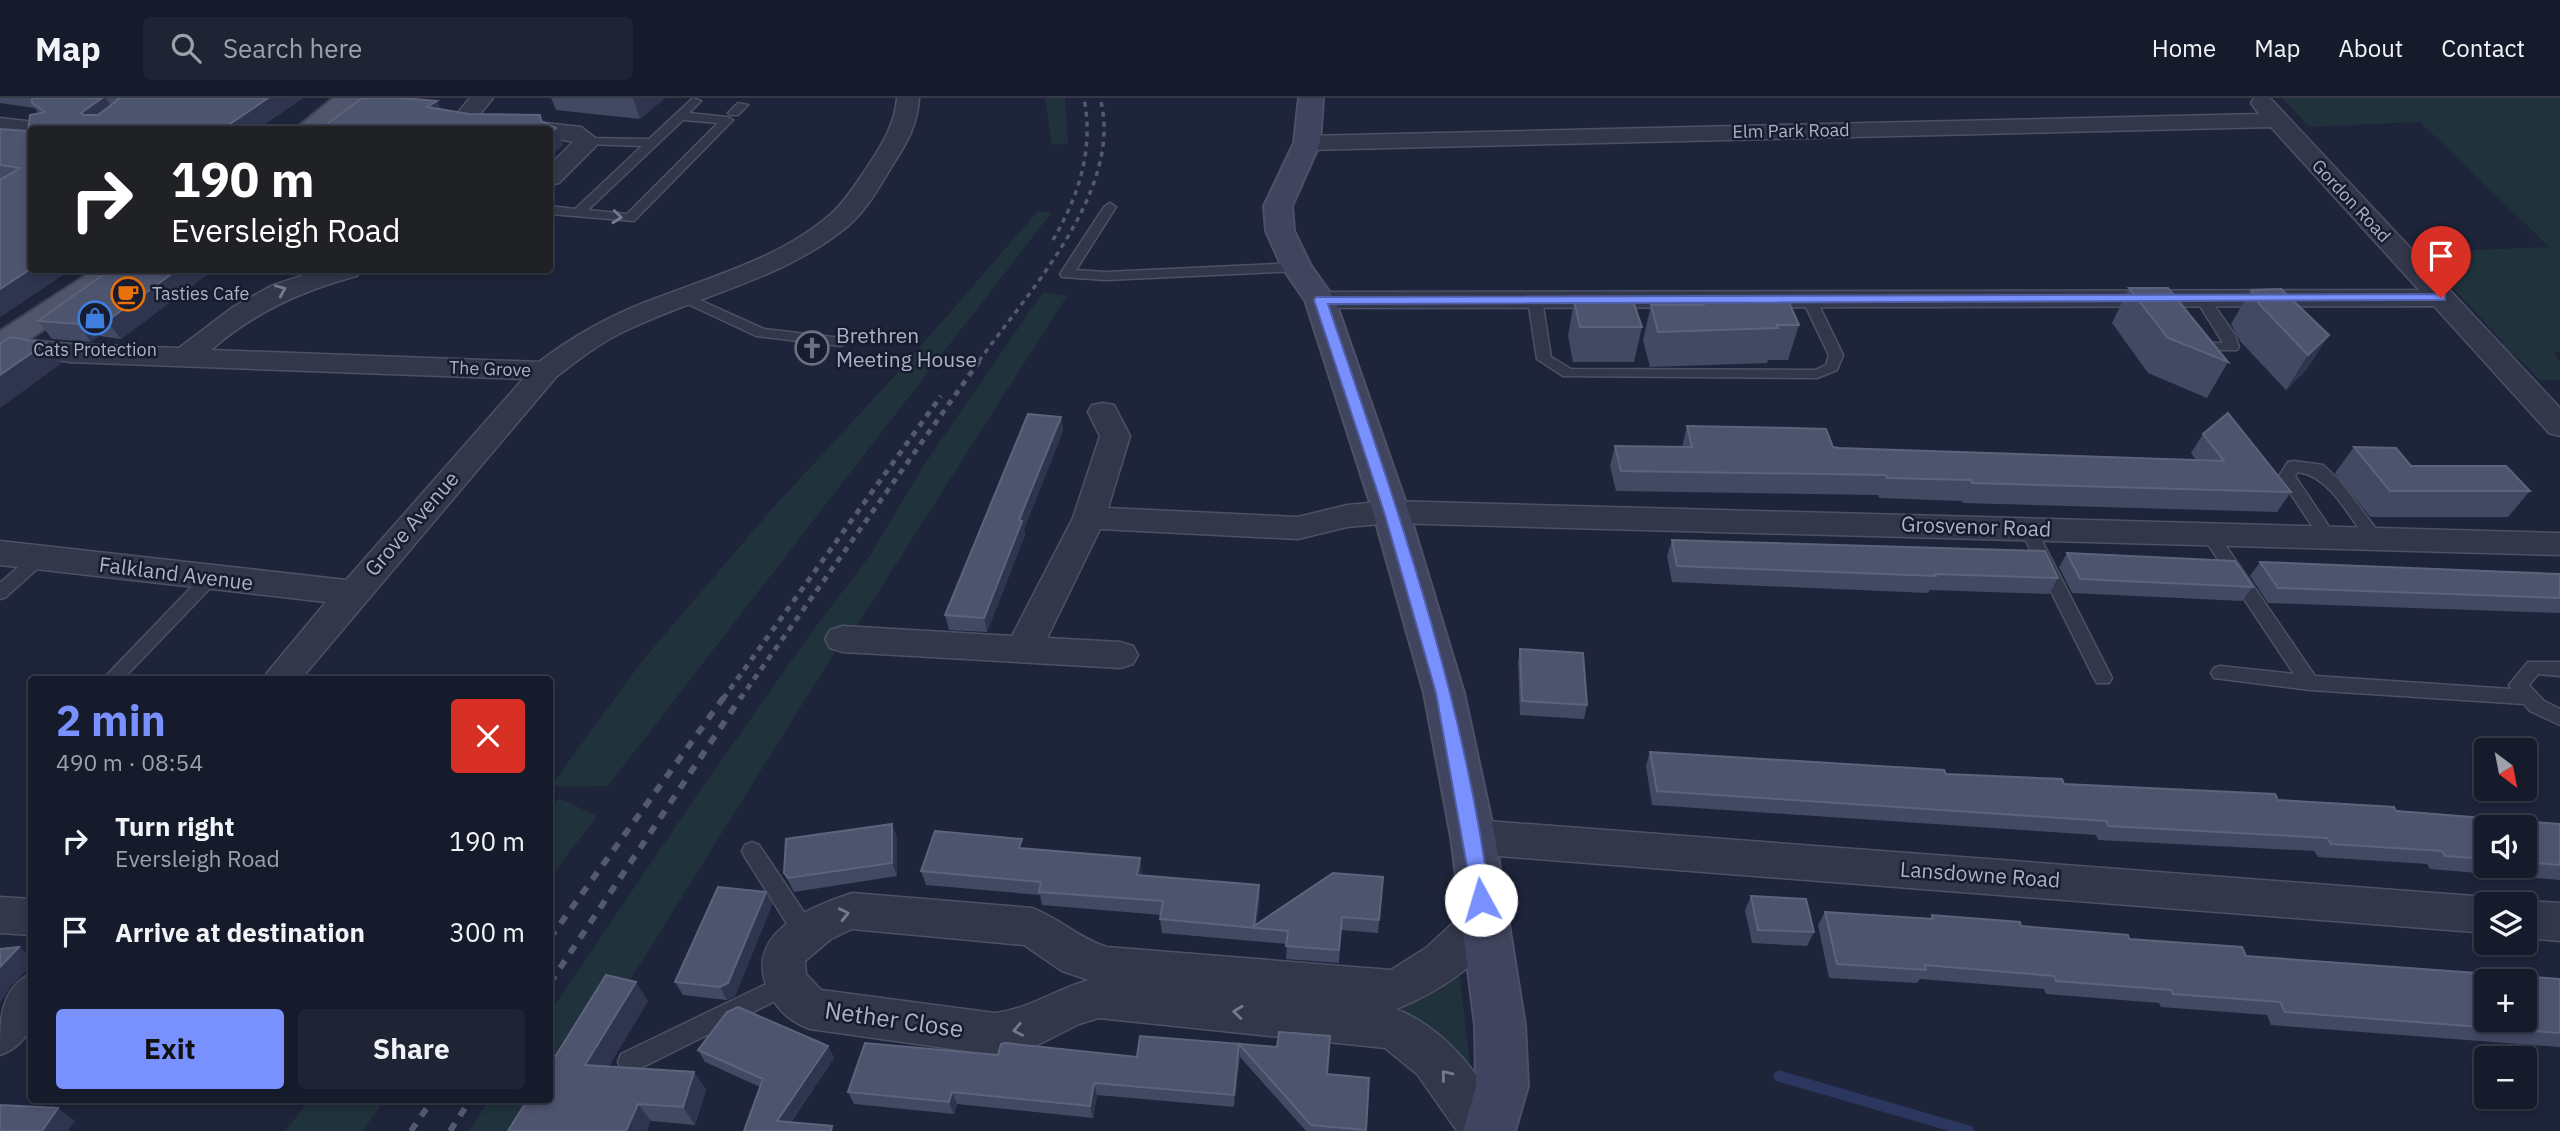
<!DOCTYPE html>
<meta charset="utf-8">
<style>
:root{--surface:#161b2c;--page:#1f2434;--text:#f1f3f6;--muted:#9ea1a9;--line:#353948;--accent:#7990ff}
body{margin:0;font-family:"IBM Plex Sans",sans-serif;background:var(--page);color:var(--text);height:100vh;display:flex;flex-direction:column;font-size:26px;white-space:nowrap}
*{box-sizing:border-box;margin:0}
p{font-size:23px;color:var(--muted)}
.icon{flex:none;width:38px;height:38px;fill:none;stroke:currentColor;stroke-width:2;stroke-linecap:round;stroke-linejoin:round}
.map{position:relative;flex:1;overflow:hidden}
.panel{position:absolute;left:28px;top:578px;width:525px;height:427px;display:flex;flex-direction:column;background:var(--surface);border-radius:7px;box-shadow:0 4px 10px #0003,0 0 0 2px var(--line)}
.panel>*{flex:none}
.banner{position:absolute;left:28px;top:28px;width:525px;height:147px;border-radius:7px;box-shadow:0 4px 10px #0003,0 0 0 2px var(--line);background:#202124;color:#fff;overflow:hidden}
.needle{width:46px;rotate:148deg}
.controls{position:absolute;left:2474px;top:640px;display:grid;gap:14px}
.controls a{display:grid;place-items:center;width:63px;height:63px;border-radius:7px;background:var(--surface);box-shadow:0 4px 10px #0003,0 0 0 2px var(--line);font-size:35px}
.pin{position:absolute;display:grid;place-items:center;width:60px;height:60px;color:#fff;margin:-72px -30px;border-radius:50% 50% 50% 0;rotate:-45deg;box-shadow:0 0 7px #0007}
.pin .icon{rotate:45deg}
.me{position:absolute;width:77px;margin:-38px;rotate:354deg;stroke-linejoin:round;filter:drop-shadow(0 0 5px #0008)}
.turn{display:flex;align-items:center;gap:24px;height:147px;padding:0 28px;font-size:32px}
.turn .icon{width:91px;height:91px;stroke-width:2.5}
.turn b{display:block;font-size:49px;line-height:60px}
.round{display:grid;place-items:center;flex:none;width:74px;height:74px;border-radius:7px;background:var(--page)}
.headline{display:flex;align-items:center;justify-content:space-between;height:119px;padding:0 28px}
h1{font-size:42px;font-weight:800;line-height:52px;color:var(--accent)}
.cta{display:flex;gap:14px;margin-top:auto;padding:14px 28px}
.cta a{flex:1;height:80px;border-radius:7px;background:var(--accent);color:#111;font-size:28px;font-weight:800;line-height:80px;text-align:center}
.cta a+a{background:var(--page);color:var(--text)}
ul{padding:0;list-style:none}
li{display:flex;align-items:center;gap:21px;height:91px;padding:0 28px}
li div{flex:1}
li b{display:block;font-size:26px}
li em{font-style:normal}
header{display:flex;align-items:center;gap:42px;box-sizing:border-box;height:98px;padding:0 35px;background:var(--surface);border-bottom:2px solid var(--line)}
header strong{font-size:33px}
nav{display:flex;gap:38px;margin-inline-start:auto;font-size:24px}
.search{width:490px;height:63px;background:var(--page);display:flex;align-items:center;gap:18px;box-sizing:border-box;padding:0 24px;border-radius:7px;color:var(--muted);font-size:26px}
.map>svg:first-child{display:block}
</style>
<header>
<strong>Map</strong>
<div class="search"><svg class="icon" aria-label="search" viewBox="0 0 24 24"><circle cx="10" cy="10" r="6"/><path d="M15 15l6 6"/></svg>Search here</div>
<nav><a>Home</a><a>Map</a><a>About</a><a>Contact</a></nav>
</header>
<div class="map">
<svg width="2560" height="1033" viewBox="0 0 2560 1033">
<rect width="100%" height="100%" fill="#1e243a"/>
<path fill="#20323b" d="M1045,0H1065L1068,45L1052,47Z
M2282,0H2560V253L2554,255L2560,264V282H2540L2514,256L2502,257L2495,249L2504,245L2453,190H2448L2417,160L2418,154L2549,149L2420,24L2309,29Z
M1038,113L1052,114L608,688L550,689L642,563L771,412L899,273Z
M1043,194L1067,198L849,540L843,541L536,1033H469L490,1001H550V914L701,691L811,535L871,456L924,367Z
M559,700L597,718L550,780V711Z
M1459,875L1470,965L1465,968L1393,916L1397,904Z
M311,1001H385L363,1033H285Z"/>
<g fill="none" stroke-linecap="round" stroke-linejoin="round">
<path stroke="#2c375f" stroke-width="11" d="M1779,978L1969,1033"/>
<defs>
<path id="lane" d="M693,0L701,3L689,15L727,19L733,22L634,123L550,116V108L575,111L642,48L586,46L580,42L582,40L649,41ZM683,22L718,25L627,116L588,112Z
M738,5L748,7L738,17H730L728,15Z
M1110,105L1116,109L1076,172L1106,174L1297,165L1304,169L1297,173L1106,182L1062,179L1060,176L1104,109Z
M682,194L764,231L841,240L848,244L841,248L756,238L677,201V195Z
M2202,196L2207,197L2235,237L2239,249L2237,252H2205L2189,239L2196,235L2213,245H2223L2195,200Z
M1809,197L1816,201L1843,257L1837,272L1817,280L1563,278L1537,261L1528,202L1535,198L1542,202L1551,259L1571,271L1815,272L1826,267L1829,257L1802,201Z
M2294,363L2323,367L2338,381L2380,436L2382,440L2380,444H2368C2350,420 2330,378 2298,374L2295,378L2336,439L2334,443H2322L2279,378L2288,364Z
M2028,425L2036,431L2112,580L2109,585H2097L2094,580L2020,431Z
M2209,430L2215,432L2315,578L2511,591L2509,587L2528,564H2560V578L2538,576L2529,587L2544,603L2560,611V627L2530,613L2524,606L2310,592L2214,580L2211,575L2214,570L2220,568L2294,576L2201,436Z
M39,454L47,460L45,464L6,499L0,501V485L33,456Z
M209,475L215,477L218,481L215,485L123,581H103L203,477Z
M752,744L759,747L812,826L815,833L812,840L804,842L796,840L745,759L742,753L745,747Z
M787,876L795,879L798,886L795,893L637,972L629,975L621,972L618,964L621,956Z"/>
<path id="street" d="M470,0H493L480,16L483,18L581,29L598,42L596,48L559,85L550,87V67L573,44L550,39V32L477,31L458,23L455,18Z
M897,0H919C918,26 906,47 892,68C879,89 867,112 848,128C784,181 700,197 627,232C601,244 579,261 556,279L301,581H262L326,504L0,467V443L346,482L523,281L70,264L0,253V239L70,246L179,250L233,209L271,188L319,172H361L357,178C303,192 254,214 211,252L539,264C572,239 607,219 646,204C709,179 781,161 833,114C847,101 857,84 868,68C882,47 895,26 897,0Z
M2254,0H2270L2560,310V338L2549,335L2434,208L1320,210L1310,208L1306,202L1310,196L1320,194L2419,192L2271,29L1307,52L1299,50L1295,45L1299,40L1307,38L2259,16L2251,5Z
M0,20L43,25L54,32H32V38L0,34Z
M1103,305L1114,307L1130,338L1108,410L1298,419L1347,407L1391,403L2560,435V457L1391,425L1347,429L1298,441L1100,431L1047,540L1120,544L1133,548L1138,557L1133,566L1120,570L843,554L830,550L825,541L830,532L843,528L1012,538L1073,420L1100,338L1088,314L1092,307Z
M1473,722L2487,799L2503,807H2487V835L1473,756L1459,751L1453,739L1459,727Z
M852,795L1032,810C1059,820 1080,841 1107,849L1391,872L1426,850L1468,811L1483,805L1498,811L1504,824C1485,865 1437,895 1396,911C1447,931 1487,983 1508,1033H1457L1417,976L1385,950L1099,920L1079,926L1026,953L995,957L810,931C791,924 779,914 770,896C740,837 807,810 852,795ZM852,831L1024,847L1062,873L1089,882C1056,891 1029,911 995,915L821,892L806,876L805,863L831,841Z
M0,799L32,801V837L0,835Z
M2525,803L2560,805V843L2525,840V807H2513Z
M32,875C32,911 40,942 0,957C0,921 0,890 32,875Z"/>
<path id="secondary" d="M1299,0H1323L1320,45L1292,108L1294,133L1311,168L1335,202L1409,414L1464,595L1495,739L1525,927L1528,988L1515,1033H1463L1476,988L1475,927L1451,739L1424,595L1373,414L1305,202L1282,169L1266,133L1264,108L1294,45Z"/>
<path id="primary" d="M333,0H361L323,32H294Z
M94,172H128L123,178L11,254L0,256V233Z"/>
</defs>
<use href="#lane" stroke="#4d5165" stroke-width="3"/>
<use href="#street" stroke="#4d5165" stroke-width="3"/>
<use href="#secondary" stroke="#4d5165" stroke-width="4"/>
<use href="#primary" stroke="#3c4054" stroke-width="4"/>
<use href="#lane" fill="#32374a" fill-rule="evenodd"/>
<use href="#street" fill="#32374a" fill-rule="evenodd"/>
<use href="#secondary" fill="#40445e" fill-rule="evenodd"/>
<use href="#primary" fill="#50556b" fill-rule="evenodd"/>
<path stroke="#535972" stroke-width="3.5" stroke-dasharray="5 5" stroke-linecap="butt" d="M1053,142C1079,97 1094,52 1084,0
M979,263C1028,194 1125,91 1100,0"/>
<path stroke="#535972" stroke-width="5" stroke-dasharray="6 6" stroke-linecap="butt" d="M723,601L941,298
M740,601L980,262"/>
<path stroke="#535972" stroke-width="6" stroke-dasharray="9 9" stroke-linecap="butt" d="M550,840L724,599
M550,885L741,599
M411,1033L433,1001
M450,1033L471,1001"/>
</g>
<path fill="#424963" fill-rule="evenodd" d="M0,0H303L256,32H32V172H70L0,219V31L28,33L39,16L35,10L0,5Z
M551,0H665L640,21L556,12Z
M110,172H213L121,241L99,238L91,244L52,241L38,223Z
M2129,190L2228,264L2207,300L2148,275L2112,225Z
M2251,192L2329,237L2306,272L2286,292L2240,243L2231,226Z
M1703,202L1799,227L1788,262H1768L1767,265L1650,269L1643,242L1651,207H1701Z
M1574,203L1642,229L1634,264H1573L1568,238Z
M1061,319L1063,333L1024,431L1025,437L987,534L949,532L945,517Z
M1687,328L1839,350L2196,362L2191,355L2203,336L2291,394L2277,414L1963,405L1962,403L1879,400L1878,397L1616,393L1610,368L1615,348L1682,349Z
M2354,349L2411,368L2530,393L2508,419H2370L2335,375Z
M1672,442L2058,480L2049,496L1930,492L1928,495L1672,484L1667,458Z
M2067,455L2253,489L2242,503L2072,495L2059,469Z
M2260,464L2560,476V515L2268,505L2250,478Z
M1520,551L1587,607L1584,621L1520,617L1518,565Z
M1650,654L1946,676L2064,686L2278,702L2560,726V782L2430,771L2427,766L2318,759L2314,753L2098,742L2096,737L1652,707L1646,668ZM2487,730H2525V768H2487Z
M897,739V778L794,794L784,775Z
M1024,750L1142,774L1141,777L1260,801L1256,827L1383,779L1378,835L1341,832L1339,865L1286,861L1287,846L1162,835L1160,821L1161,817L1042,807L1040,797L926,787L921,773Z
M766,794L772,807L735,898L727,902L683,897L675,884Z
M1751,798L1814,834L1807,848L1752,845L1745,812Z
M1825,814L1930,820L1932,817L2129,841L2246,858L2560,881V949L2271,927L2267,917L2161,909L2159,905L2046,896L2044,891L1920,881L1917,885L1829,880L1818,827Z
M648,903L609,968L694,974L706,992L695,1027L651,1023L508,1033Z
M1140,938L1277,949L1327,976L1369,980L1366,1033H1306L1240,959L1234,1009L1097,997L1093,1020L957,1006L954,1016L854,1006L848,994L998,957L1137,959Z
M828,948L834,960L791,1024L744,1033L760,989L705,964L698,952Z"/>
<path fill="#2f354e" d="M102,0H106L116,15L92,32L81,15Z
M268,0H303L256,32H221Z
M633,0H665L640,21Z
M437,3L445,20L427,9Z
M556,30L563,47L550,59V36Z
M32,170V172H70L0,219V191Z
M177,172H213L121,241L107,223Z
M86,220L99,238L91,244L78,226Z
M2329,237L2306,272L2286,292L2308,257Z
M46,245L62,265L0,310V277Z
M1061,319L1063,333L1024,431L1025,437L987,534L984,520L1019,422Z
M892,726L897,739V778L892,765Z
M1140,760L1142,774L1139,790L1137,777Z
M1259,787L1260,801L1256,830H1254Z
M766,794L772,807L735,898L727,902L720,889Z
M19,849L32,859V867L11,888L0,905V869Z
M636,884L648,903L599,985L585,967Z
M1239,946L1240,959L1234,1009V997Z
M828,948L834,960L784,1033L777,1023Z
M694,974L706,992L695,1027L683,1009Z
M1094,985L1097,997L1093,1020L1090,1008Z
M952,994L957,1006L954,1016L949,1004Z
M638,1006L651,1023L647,1033H626Z
M58,1010L75,1023L68,1033H42Z"/>
<path fill="#4d546d" stroke="#5c637b" stroke-width="2" fill-rule="evenodd" d="M32,0H102L81,15L84,17H98L119,1L116,0H268L221,32H32V170L0,191V82L20,70L0,67V31L28,33L30,17L45,14L32,5Z
M362,0H402L437,3L427,9L469,16L540,17L541,23L556,30L550,36V32H319Z
M110,172H177L107,223L86,220L78,226L38,223Z
M2129,190H2168L2228,264L2168,240Z
M2281,191L2329,237L2308,257L2261,208L2251,192Z
M1703,202H1788L1799,227H1777L1778,230L1658,234L1651,207H1704Z
M1574,203H1633L1642,229H1580Z
M10,239L46,245L0,277V246Z
M2228,315L2291,394L1972,385L1971,382L1887,380L1886,377L1621,373L1615,348L1692,349L1687,328L1792,330L1826,331L1833,349L1839,350L2224,363L2203,336Z
M1028,316L1061,319L1019,422L1022,423L984,520L945,517Z
M2354,349L2396,350L2411,368H2506L2530,393H2390Z
M1672,442L2045,453L2058,480L1935,476L1936,478L1677,468Z
M2067,455L2235,463L2253,489L2080,481Z
M2260,464L2560,476V500L2278,490Z
M1520,551L1583,555L1587,607L1522,603Z
M1650,654L1944,672L1946,676L2062,681L2064,686L2275,696L2278,702L2394,709L2396,713L2560,726V767L2525,764V730H2487V761L2445,758L2442,753L2331,746L2327,740L2109,728L2106,723L1657,693Z
M892,726V765L788,780L784,775L786,741Z
M935,733L1022,741L1019,750L1140,760L1137,777L1259,787L1254,828L1333,775L1383,779L1379,822L1342,819L1339,852L1286,848L1288,833L1160,821L1163,803L1039,794L1041,784L921,773Z
M718,789L766,794L728,885L720,889L675,884Z
M1751,798L1806,801L1814,834L1758,832Z
M1825,814L1933,821L1932,817L2020,824L2021,828L2128,837L2129,841L2242,849L2246,858L2560,881V935L2285,914L2280,904L2173,896L2171,892L2056,883L2054,878L1925,867L1926,872L1837,866ZM2487,884H2525V922H2487Z
M19,849L0,869V851Z
M606,877L636,884L585,967L694,974L683,1009L638,1006L626,1033H508L528,1001H550V967Z
M738,909L828,948L777,1023L832,1028L831,1033H744L763,981L698,952L727,914Z
M1279,934L1330,938L1327,976L1369,980L1366,1032L1311,1027L1239,946L1234,997L1094,985L1090,1008L952,994L949,1004L848,994L865,945L998,957L1001,946L1005,945L1137,959L1140,938L1277,949Z
M0,1007L58,1010L42,1033H0Z"/>
<defs><path id="oneway-chevron" d="M-2-3.5L2.5 0L-2 3.5" fill="none" stroke-width="1.6" stroke-linecap="round" stroke-linejoin="round" transform="scale(1.75)"/></defs>
<g stroke="#757a8f">
<use href="#oneway-chevron" transform="translate(617 119) rotate(6)"/>
<use href="#oneway-chevron" transform="translate(281 192) rotate(-23)"/>
<use href="#oneway-chevron" transform="translate(844 816) rotate(-13)"/>
<use href="#oneway-chevron" transform="translate(1238 914) rotate(-174)"/>
<use href="#oneway-chevron" transform="translate(1018 932) rotate(169)"/>
<use href="#oneway-chevron" transform="translate(1446 977) rotate(-129)"/>
</g>
<path fill="#7990ff" stroke="#4f5ea6" stroke-width="2" d="M2441,196L2445,197V202L1328,206C1394,401 1464,596 1490,802L1487,808H1474L1436,595L1384,414L1314,202L1316,199Z"/>
<defs>
<symbol id="cafe-ring" viewBox="-11 -11 22 22"><circle r="9.5" fill="#181c2f" stroke="#e8710a" stroke-width="1.5"/><path d="M-5.5-4.5H6V0H3Q3 3.5 0 3.5H-2.5Q-5.5 3.5-5.5 0ZM3-3.2v2h1.7v-2ZM-6 4.5H4V6H-6Z" fill="#e8710a"/></symbol>
<symbol id="shop-ring" viewBox="-11 -11 22 22"><circle r="9.5" fill="#181c2f" stroke="#3f7fe0" stroke-width="1.5"/><path d="M-5-2.5h2.3a2.7 3.5 0 0 1 5.4 0H5L5.5 6h-11ZM-1.5-2.5h3a1.5 2.3 0 0 0-3 0Z" fill="#3f7fe0"/></symbol>
<symbol id="church-ring" viewBox="-11 -11 22 22"><circle r="9.5" fill="#181c2f" stroke="#6b7280" stroke-width="1.5"/><path d="M-1.2-6h2.4v3.5h3.3v2.4h-3.3V6h-2.4V-.1h-3.3v-2.4h3.3Z" fill="#6b7280"/></symbol>
</defs>
<g fill-rule="evenodd">
<use href="#cafe-ring" x="109" y="177" width="38" height="38"/>
<use href="#shop-ring" x="76" y="201" width="38" height="38"/>
<use href="#church-ring" x="793" y="231" width="38" height="38"/>
</g>
<g text-anchor="middle" stroke-width="5" stroke-linejoin="round" paint-order="stroke">
<g font-size="18" fill="#acb1c7" stroke="#181c2f">
<text transform="translate(1791 33) rotate(-1)" y="6">Elm Park Road</text>
<text transform="translate(2351 103) rotate(47)" y="6">Gordon Road</text>
<text transform="translate(490 271) rotate(2)" y="6">The Grove</text>
</g>
<g font-size="18" fill="#acb1c7" stroke="#181c2f" text-anchor="start">
<text x="152" y="202">Tasties Cafe</text>
<text x="95" y="258" text-anchor="middle">Cats Protection</text>
</g>
<g font-size="21" fill="#acb1c7" stroke="#181c2f" text-anchor="start">
<text x="836" y="245">Brethren<tspan x="836" dy="24">Meeting House</tspan></text>
</g>
<g font-size="21" fill="#acb1c7" stroke="#181c2f">
<text transform="translate(412 426) rotate(-49)" y="7">Grove Avenue</text>
<text transform="translate(1976 429) rotate(2)" y="7">Grosvenor Road</text>
<text transform="translate(176 476) rotate(7)" y="7">Falkland Avenue</text>
<text transform="translate(1980 777) rotate(4)" y="7">Lansdowne Road</text>
</g>
<g font-size="24" fill="#acb1c7" stroke="#181c2f">
<text transform="translate(894 922) rotate(8)" y="8">Nether Close</text>
</g>
</g>
</svg>
<div class="controls">
<a><svg class="needle" viewBox="-14 -14 28 28"><path d="M0-13l5 13h-10z" fill="#e53935"/><path d="M0 13l5-13h-10z" fill="#9ea1a9"/></svg></a>
<a><svg class="icon" aria-label="sound" viewBox="0 0 24 24"><path d="M4 9h4l5-4v14l-5-4H4zM17 9q2 3 0 6"/></svg></a>
<a><svg class="icon" aria-label="layers" viewBox="0 0 24 24"><path d="M12 4l9 5-9 5-9-5zM3 14l9 5 9-5"/></svg></a>
<a>+</a>
<a>−</a>
</div>
<div class="pin" style="left:2441px;top:200px;background:#d93025"><svg class="icon" aria-label="arrive" viewBox="0 0 24 24"><path d="M6 21V4h12l-3 4 3 4H6"/></svg></div>
<svg class="me" style="left:1481px;top:802px" viewBox="-20 -20 40 40"><circle r="19" fill="#fff"/><path d="M0-13L10 11 0 6-10 11z" fill="#7990ff"/></svg>
<div class="banner">
<div class="turn"><svg class="icon" aria-label="right" viewBox="0 0 24 24"><path d="M7 20v-9h11M14 6l5 5-5 5"/></svg><div><b>190 m</b>Eversleigh Road</div></div>
</div>
<section class="panel">
<div class="headline"><div><h1>2 min</h1><p>490 m · 08:54</p></div><a class="round" style="background:#d93025;color:#fff"><svg class="icon" aria-label="close" viewBox="0 0 24 24"><path d="M6 6l12 12M18 6L6 18"/></svg></a></div>
<ul>
<li><svg class="icon" aria-label="right" viewBox="0 0 24 24"><path d="M7 20v-9h11M14 6l5 5-5 5"/></svg><div><b>Turn right</b><p>Eversleigh Road</p></div><em>190 m</em></li>
<li><svg class="icon" aria-label="arrive" viewBox="0 0 24 24"><path d="M6 21V4h12l-3 4 3 4H6"/></svg><div><b>Arrive at destination</b></div><em>300 m</em></li>
</ul>
<div class="cta"><a>Exit</a><a>Share</a></div>
</section>
</div>
